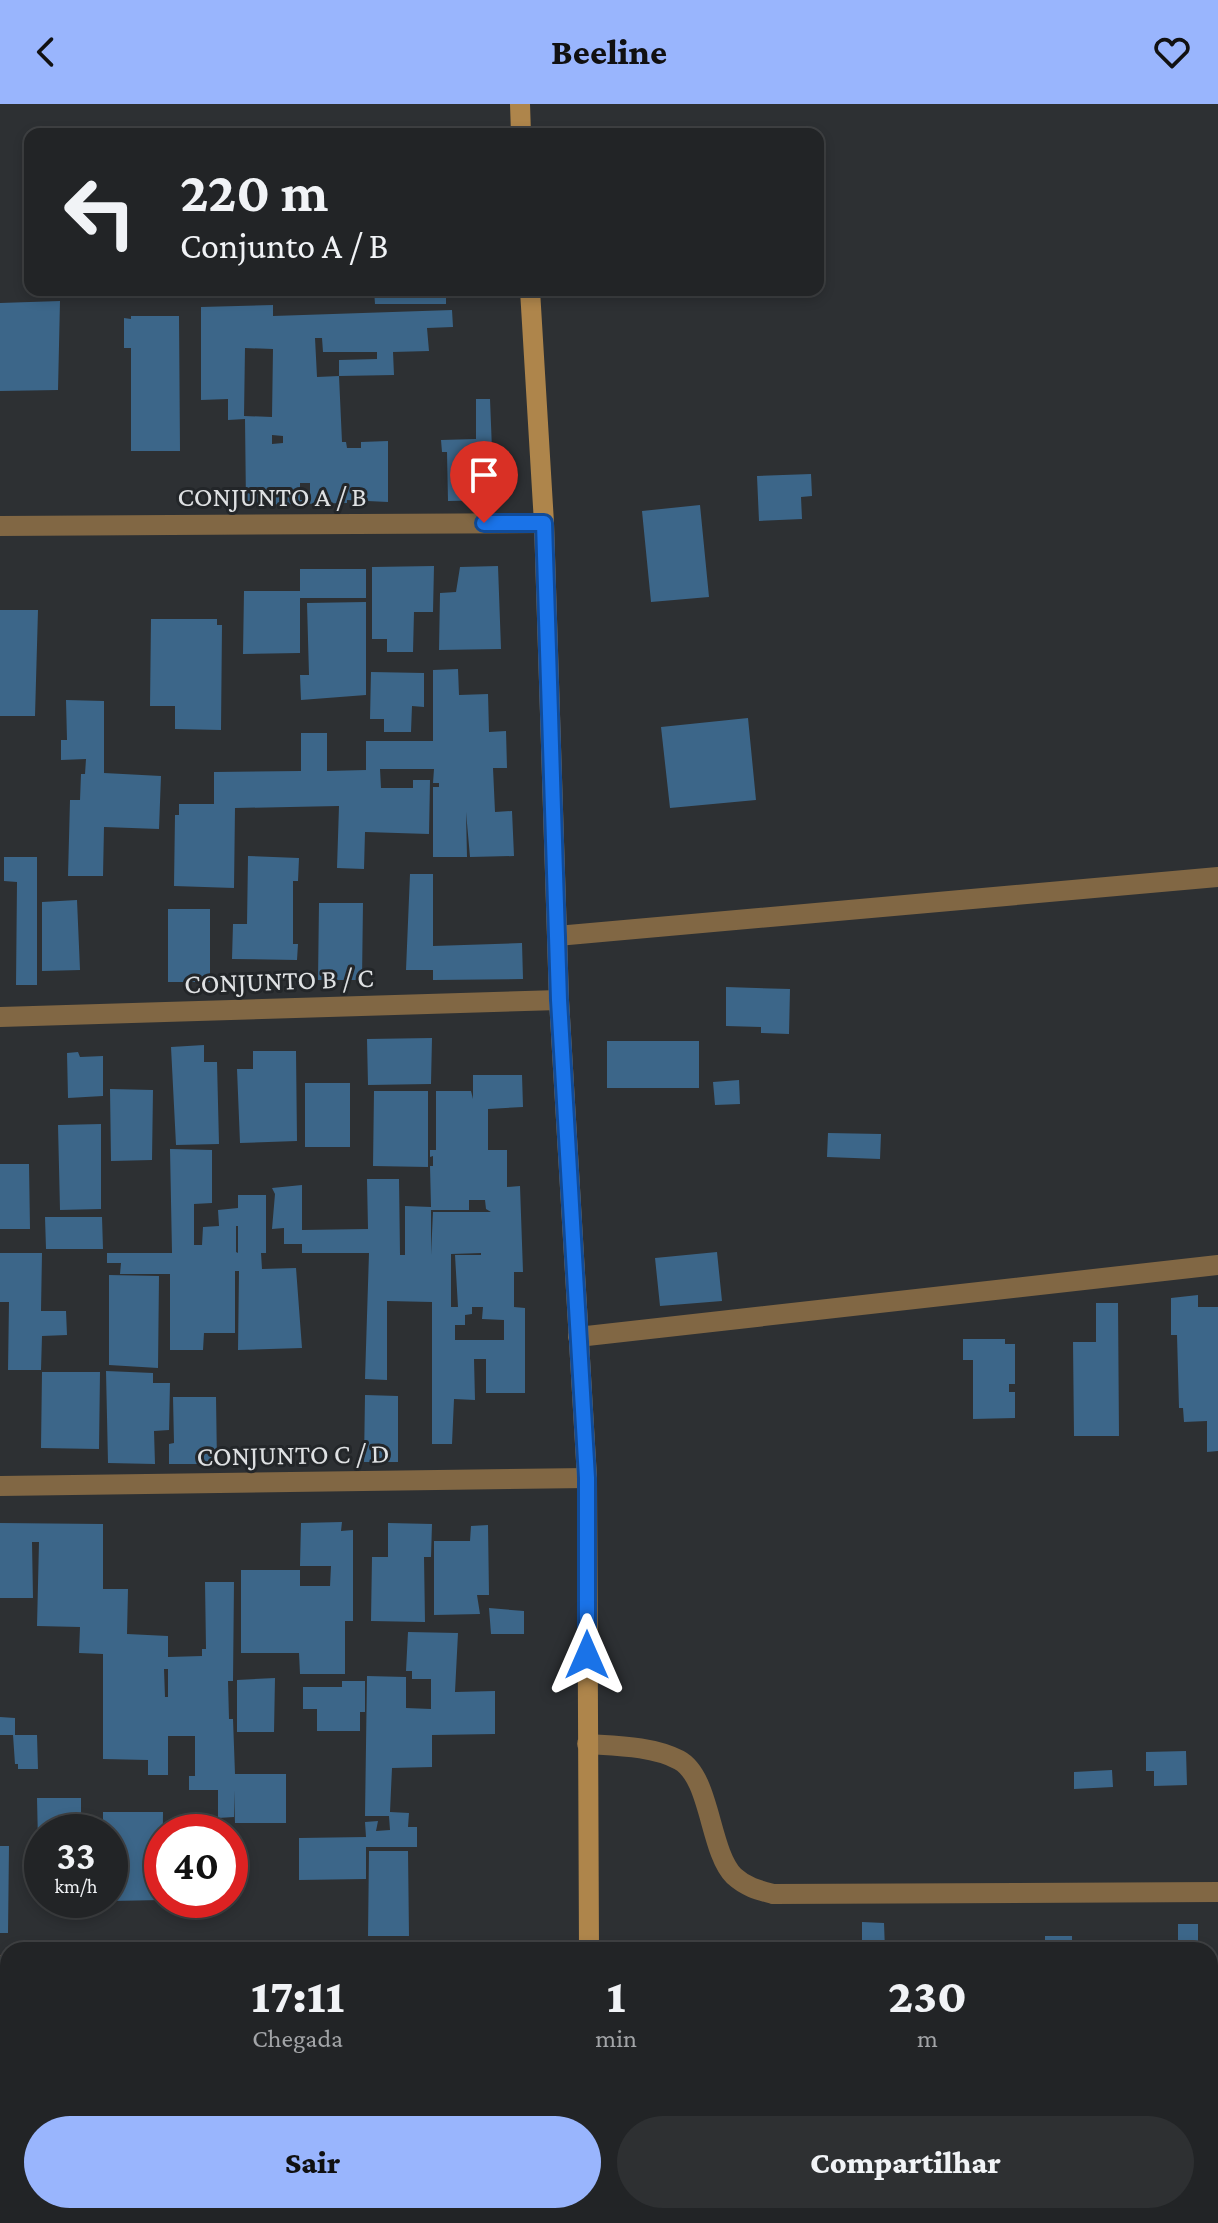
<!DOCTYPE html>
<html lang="pt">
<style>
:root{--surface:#222426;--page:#2e3032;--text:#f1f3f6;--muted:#a2a4a7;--line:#3f4143;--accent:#99b5fd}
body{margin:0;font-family:"Crimson Pro",serif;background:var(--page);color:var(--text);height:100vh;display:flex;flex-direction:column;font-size:30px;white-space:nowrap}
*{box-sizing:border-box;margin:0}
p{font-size:26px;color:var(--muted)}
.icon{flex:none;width:44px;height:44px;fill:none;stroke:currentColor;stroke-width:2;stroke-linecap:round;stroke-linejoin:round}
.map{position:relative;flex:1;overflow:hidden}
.drawer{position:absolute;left:0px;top:1838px;width:1218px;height:282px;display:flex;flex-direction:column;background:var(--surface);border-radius:24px 24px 0 0;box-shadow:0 4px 12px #0003,0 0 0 2px var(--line)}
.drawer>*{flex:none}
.hud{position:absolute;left:24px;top:24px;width:800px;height:168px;border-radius:16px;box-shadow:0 4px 12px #0003,0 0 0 2px var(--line);background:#222426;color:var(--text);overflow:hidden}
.speed{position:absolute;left:24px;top:1710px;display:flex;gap:16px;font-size:40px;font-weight:700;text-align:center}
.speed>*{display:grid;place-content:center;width:104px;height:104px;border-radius:50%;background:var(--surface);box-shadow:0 4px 12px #0003,0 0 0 2px var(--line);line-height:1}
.speed small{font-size:20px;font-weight:400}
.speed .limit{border:12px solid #d22;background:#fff;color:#111}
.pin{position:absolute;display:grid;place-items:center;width:68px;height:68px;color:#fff;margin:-82px -34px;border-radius:50% 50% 50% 0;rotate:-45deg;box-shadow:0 0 8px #0007}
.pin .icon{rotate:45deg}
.me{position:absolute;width:88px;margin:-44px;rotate:0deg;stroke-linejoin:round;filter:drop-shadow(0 0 6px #0008)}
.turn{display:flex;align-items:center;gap:28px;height:168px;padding:0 24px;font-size:36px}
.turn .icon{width:104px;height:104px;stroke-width:2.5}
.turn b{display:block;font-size:56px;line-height:68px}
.eta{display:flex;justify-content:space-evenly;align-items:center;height:136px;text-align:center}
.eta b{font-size:48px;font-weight:800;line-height:56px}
.button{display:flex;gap:16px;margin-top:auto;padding:16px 24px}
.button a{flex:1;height:92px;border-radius:48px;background:var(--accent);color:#111;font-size:32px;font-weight:800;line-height:92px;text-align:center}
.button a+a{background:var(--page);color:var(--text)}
header{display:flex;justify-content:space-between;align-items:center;height:104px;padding:0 24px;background:var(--accent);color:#111;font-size:36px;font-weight:800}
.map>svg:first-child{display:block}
</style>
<header><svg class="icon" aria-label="back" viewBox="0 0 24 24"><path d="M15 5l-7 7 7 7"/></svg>Beeline<svg class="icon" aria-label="heart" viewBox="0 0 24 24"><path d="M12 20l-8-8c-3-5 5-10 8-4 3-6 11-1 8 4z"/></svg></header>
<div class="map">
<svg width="1218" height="2119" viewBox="0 0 1218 2119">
<rect width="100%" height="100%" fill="#2d3033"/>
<path fill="#3c6689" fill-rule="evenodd" d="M374,186H446V200H375Z
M60,197L58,286L0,287V199Z
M273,201V212L452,206L453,223L427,224L429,247L393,248L394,271L339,272V256L377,255V248H323L322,234H315L317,273L339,272L342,338H346L347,344H361V338L388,337V398L347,396V399L246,401L245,315L228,316V295L201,296V203ZM245,244L273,245L272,313L244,312ZM272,331L283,332V339L272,340ZM300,379H310V396H300Z
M131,212H179L180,347H131V244H124V214L131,215Z
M476,295H490L494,396L448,397L447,348H442L441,336L476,335Z
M811,370L812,392L801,393L802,415L759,417L757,372Z
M700,401L709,493L651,498L642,407Z
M434,462L433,508H414L413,548H387V535H372V463Z
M498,462L501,545L439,546L440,489L456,488L460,463Z
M300,465H366V494H300V549L243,550L244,487H300Z
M366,498V591L301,596L300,571H309L307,499Z
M0,506H38L35,612H0Z
M151,515H217V521H222L221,626L175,625V602H150Z
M458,565L459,591L488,590L489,628L506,627L507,664H493L495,708L512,707L514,752L470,753L466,708L467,753H433V683H439V679H433L434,665H380L381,684H413V676H430L429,730L365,728L364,765L337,764L339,702L235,704L234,784L174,782L175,711H179V700H214V668L301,667V629H327V667L366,666V637H433V566Z
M371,568L424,569V603L412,602L411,628H384V615H370Z
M66,596L104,597V669L161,672L159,725L104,723L103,772H68L70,696H80L81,670H85L86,655L61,656V636H67Z
M748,614L756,696L670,704L661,623Z
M248,752L299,754L298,777H293V840H298L297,856L232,855L233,820H247Z
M4,753H37V881H16L17,778L4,777Z
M410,770H433V842L522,839L523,875L433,876V866H406Z
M77,796L80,866L42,867V798Z
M319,799H363L362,876H318Z
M168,805H210V878H168Z
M726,883L790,885L789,930L761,929V923L726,922Z
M432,934L431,980L368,981L367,935Z
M607,937H699V984H607Z
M204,941V958H217L219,1040L176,1041L171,943Z
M253,947H296L297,1037L240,1039L237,965H253Z
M78,948L80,953L103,952V992L68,994L67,949Z
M473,971H522L523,1003L488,1005V1046H507V1083L520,1082L523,1168H514V1203L525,1204V1289H486V1255H474L475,1296L454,1295L452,1340H432V1198L387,1197V1276L365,1275L369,1149H302V1140H284V1124L272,1125L275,1090L272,1084L302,1081V1126L368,1125L367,1075H399L400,1151H405V1102L431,1103L430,1062H433V1052L430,1053V1046H436V987H471L473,995ZM469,1096H485L486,1105L491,1108H433L431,1151V1106H469ZM481,1149V1151H455L458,1203H451V1150ZM472,1203H483L482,1215L504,1216V1236H455V1221H465V1211L472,1210Z
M739,976L740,1000L715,1001L713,978Z
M305,979H350V1043H305Z
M110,985L153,986L152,1056L111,1057Z
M374,987H428V1063L373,1062Z
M101,1020V1105L60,1106L58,1021Z
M828,1029L881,1030L880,1055L827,1053Z
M170,1045L212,1046V1099L194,1100V1141H202L203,1123L219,1122L218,1106L238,1104V1091H266V1149H261L262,1165L296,1164L302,1244L238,1246L239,1167H235V1229H204L203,1246H170V1170H120L121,1159H107V1149H172ZM236,1122H238V1149L236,1148Z
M0,1060H29L30,1125H0Z
M45,1113H102L103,1145H46Z
M717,1148L722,1197L660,1202L655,1154Z
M0,1149H42L41,1207H66L67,1231L42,1232L41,1266H8L9,1198H0Z
M109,1171L159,1172L158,1264L109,1261Z
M1198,1191V1203H1218V1347L1207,1348V1317L1184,1318L1183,1304H1179L1177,1231H1171V1194Z
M1096,1199H1118L1119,1332H1074L1073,1238H1096Z
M963,1235H1005V1240H1015V1280H1009V1288H1015V1314L973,1315V1256H963Z
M106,1267L153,1269V1279H170L169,1326L154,1327L155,1360L108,1359Z
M42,1268H100L99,1345L41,1344Z
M365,1291L398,1292V1358H364Z
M173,1293H216L217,1360H169V1340L174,1339Z
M342,1418L341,1427L353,1426V1517H345V1570H300L299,1549H241V1466H300V1482H330L331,1462H300L301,1419Z
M0,1419L103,1420V1485H128L127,1530L168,1532V1553L202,1552V1545H206L205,1478H234L233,1577H228L229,1615H233L235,1670H286V1719H235L234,1686V1713L218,1714V1686H189V1672H195V1632H168V1671H148V1656L103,1655V1550L79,1549L80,1523L37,1522L39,1438H32L33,1494H0ZM164,1565H168V1593H165Z
M388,1419L432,1420L431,1453H424L425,1518L371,1517L372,1453H388Z
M488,1421L489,1491H477L480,1510L434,1511V1437H470L471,1422Z
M489,1504L524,1507V1530H491Z
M408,1528L458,1529L455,1588L495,1587V1630L432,1631V1663L392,1664L390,1708L409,1709L408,1723H417V1743H366V1775L299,1776V1734L366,1733L365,1718L378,1717L376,1727L390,1726L389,1712H365L367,1572L406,1573V1604L431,1605V1575H412V1567H406Z
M275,1574L274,1628H237V1576Z
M342,1577H365V1608H360V1627H317V1605H303V1583H342Z
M0,1613L15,1614V1631H37L38,1665H18V1660H15L13,1631H0Z
M1186,1647L1187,1681L1154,1682V1667H1146V1648Z
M1112,1666L1113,1683L1074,1685V1668Z
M37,1694H81V1728H42V1738H38Z
M103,1708H163L162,1796L110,1797V1728H103Z
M0,1742H9L8,1829H0Z
M369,1747H408L409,1832H368Z
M862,1818L884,1819L885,1846H862Z
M1178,1820H1198V1846H1178Z
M1045,1832H1072V1846H1045Z
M0,1900H8V2007H0Z
M1210,1920H1218V1930H1210Z
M0,2110L38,2112V2119H0Z
M263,2112H295V2119H263Z
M299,2112H319V2119H299Z
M335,2112H364V2119H335Z
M411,2112H430L431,2119H411Z
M1033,2112H1159L1158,2119H1032Z
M443,2114H506V2119H443Z
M408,2115L409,2119H387V2116Z"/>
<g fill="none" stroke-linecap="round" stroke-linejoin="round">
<path stroke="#816744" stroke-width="20" d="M0,422L544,419
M557,832L1218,773
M0,913L559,896
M578,1233L1218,1161
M0,1382L587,1374
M587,1640C616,1642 652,1642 679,1656C711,1673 709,1747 734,1772C746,1783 758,1786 773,1790L1218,1788
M0,1861H8"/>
<path stroke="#ae854b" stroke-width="20" d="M520,0L521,30
M530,186L544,419L559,896L587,1374L589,1846
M590,2112V2119"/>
</g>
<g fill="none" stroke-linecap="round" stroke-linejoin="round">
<defs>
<path id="route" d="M484,419H544L559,896L587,1374V1551"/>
</defs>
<use href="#route" stroke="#114b97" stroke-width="20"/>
<use href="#route" stroke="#1a73e8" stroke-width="14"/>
</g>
<g text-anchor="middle" stroke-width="6" stroke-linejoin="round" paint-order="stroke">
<g font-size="28" fill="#dfe1e3" stroke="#232629">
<text x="272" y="402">CONJUNTO A / B</text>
<text transform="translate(279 876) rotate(-2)" y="10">CONJUNTO B / C</text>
<text transform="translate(293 1350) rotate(-1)" y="10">CONJUNTO C / D</text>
</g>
</g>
</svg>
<div class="speed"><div>33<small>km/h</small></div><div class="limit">40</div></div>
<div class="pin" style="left:484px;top:419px;background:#d93025"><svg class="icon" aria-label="arrive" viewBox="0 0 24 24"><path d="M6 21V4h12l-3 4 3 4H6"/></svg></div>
<svg class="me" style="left:587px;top:1551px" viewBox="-20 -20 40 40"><path d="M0-17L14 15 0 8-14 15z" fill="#1a73e8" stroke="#fff" stroke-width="4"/></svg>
<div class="hud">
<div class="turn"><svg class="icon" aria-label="left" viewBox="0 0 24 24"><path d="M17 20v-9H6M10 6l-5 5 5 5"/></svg><div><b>220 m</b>Conjunto A / B</div></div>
</div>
<section class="drawer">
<div class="eta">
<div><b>17:11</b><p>Chegada</p></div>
<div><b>1</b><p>min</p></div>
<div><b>230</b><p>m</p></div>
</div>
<div class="button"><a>Sair</a><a>Compartilhar</a></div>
</section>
</div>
